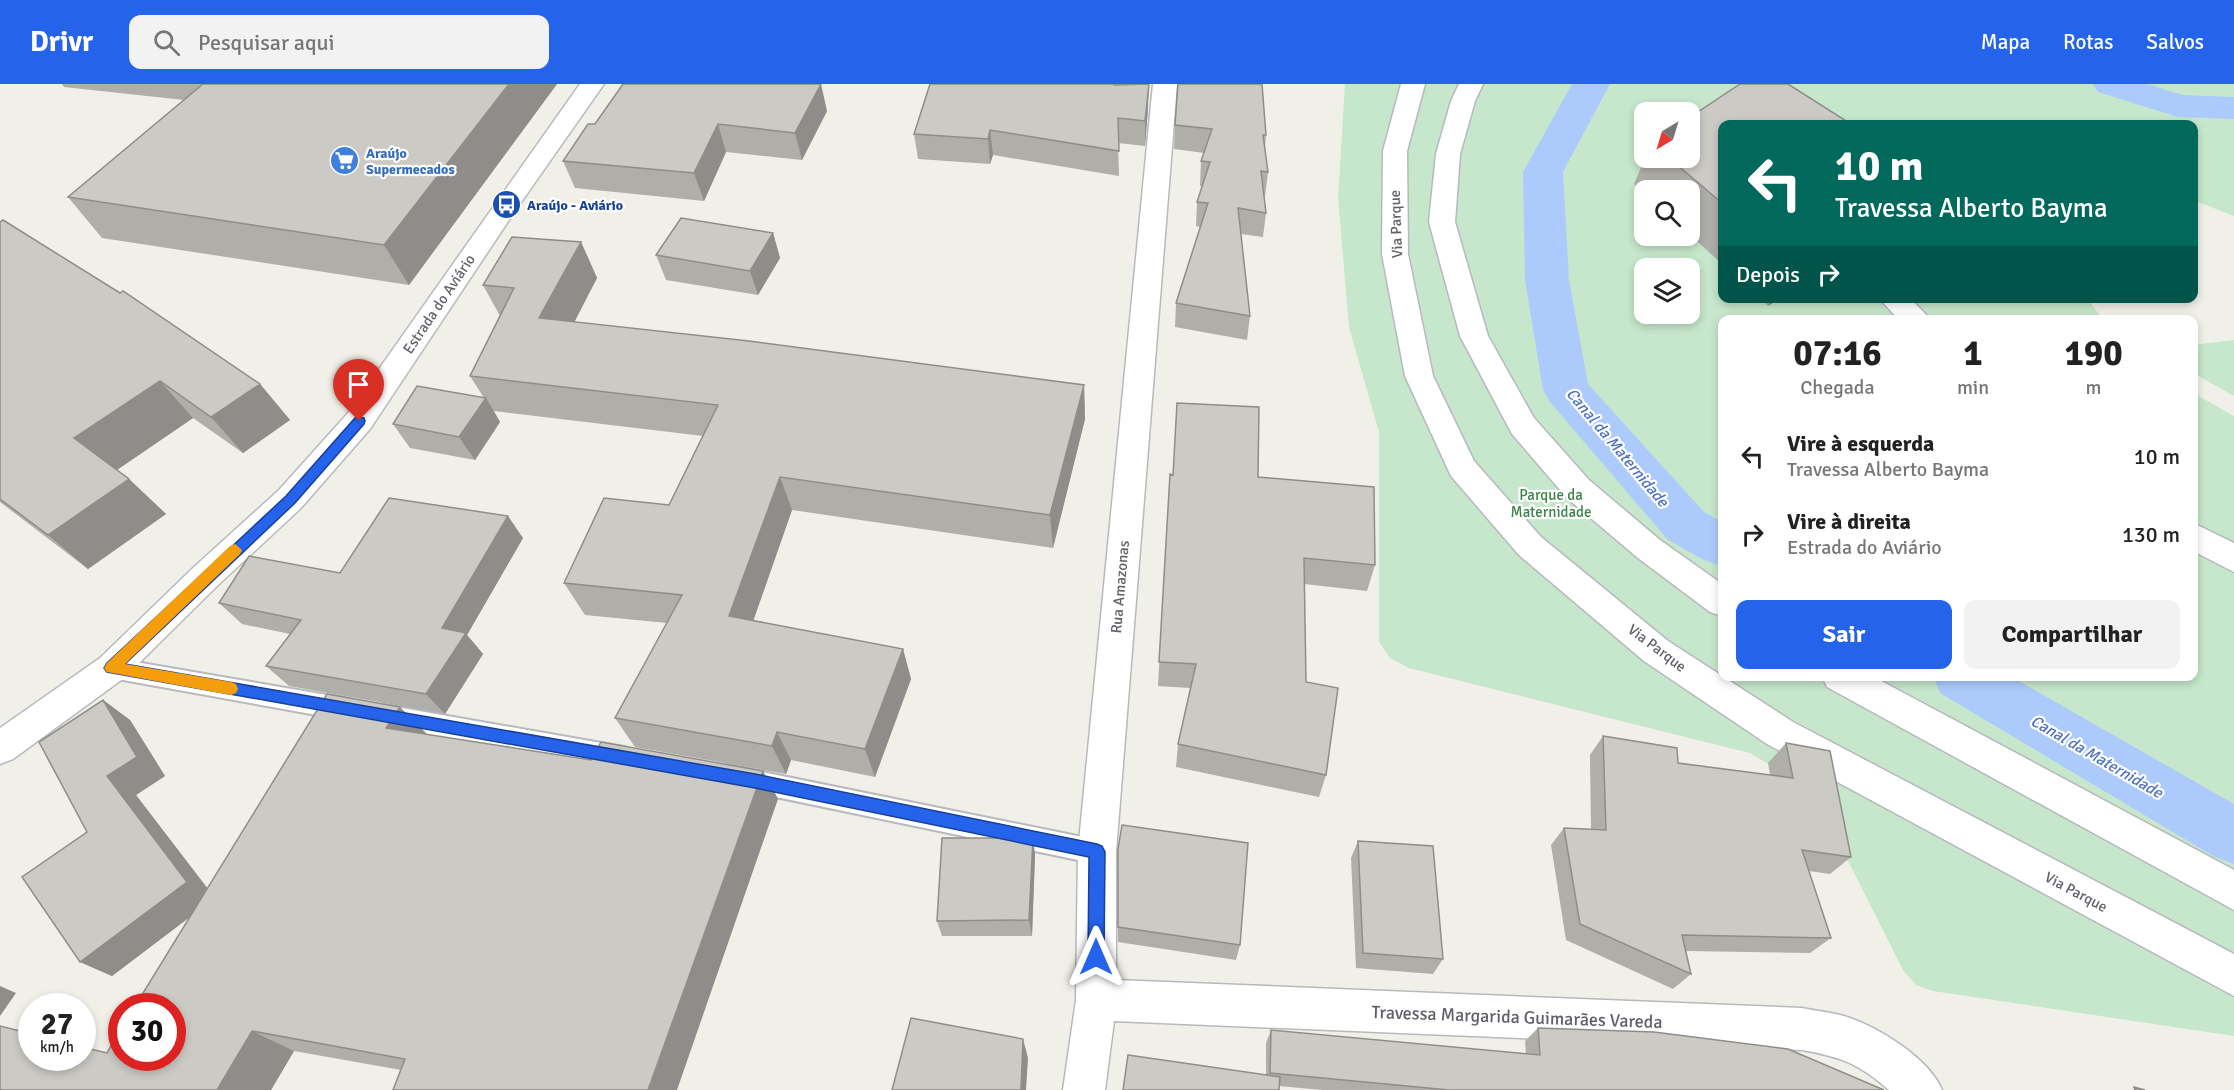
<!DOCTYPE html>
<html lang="pt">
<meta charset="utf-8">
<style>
:root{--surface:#fff;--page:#f2f2f2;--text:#222;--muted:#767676;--accent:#2563eb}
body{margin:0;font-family:Signika,sans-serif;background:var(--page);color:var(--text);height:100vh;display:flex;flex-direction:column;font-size:22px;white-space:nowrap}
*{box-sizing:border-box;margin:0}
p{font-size:20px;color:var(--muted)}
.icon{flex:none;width:33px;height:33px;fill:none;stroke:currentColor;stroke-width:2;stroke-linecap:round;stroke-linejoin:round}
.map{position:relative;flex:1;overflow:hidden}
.side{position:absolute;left:1718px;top:231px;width:480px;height:366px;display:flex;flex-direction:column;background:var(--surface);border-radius:12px;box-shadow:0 3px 9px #0003}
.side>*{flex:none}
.guide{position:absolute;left:1718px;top:36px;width:480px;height:183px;border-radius:12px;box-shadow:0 3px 9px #0003;background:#00695c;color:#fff;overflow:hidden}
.needle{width:39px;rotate:218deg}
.fabs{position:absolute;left:1634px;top:18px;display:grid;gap:12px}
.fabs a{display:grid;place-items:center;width:66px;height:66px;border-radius:12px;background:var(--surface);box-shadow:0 3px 9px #0003;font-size:30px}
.speed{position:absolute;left:18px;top:909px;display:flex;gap:12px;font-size:30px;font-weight:700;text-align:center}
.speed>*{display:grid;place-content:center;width:78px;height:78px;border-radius:50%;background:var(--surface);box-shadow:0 3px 9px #0003;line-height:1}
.speed small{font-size:15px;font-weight:400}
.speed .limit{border:9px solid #d22;background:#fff;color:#111}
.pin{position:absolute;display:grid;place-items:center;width:51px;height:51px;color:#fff;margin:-62px -26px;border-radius:50% 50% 50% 0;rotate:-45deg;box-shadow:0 0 6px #0007}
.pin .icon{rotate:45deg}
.me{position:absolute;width:66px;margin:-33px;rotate:0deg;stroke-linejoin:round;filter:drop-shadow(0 0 4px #0008)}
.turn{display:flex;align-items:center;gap:21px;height:126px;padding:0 18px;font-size:27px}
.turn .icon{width:78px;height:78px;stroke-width:2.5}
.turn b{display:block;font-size:42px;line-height:51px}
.then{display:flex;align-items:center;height:57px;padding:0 18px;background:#0003;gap:12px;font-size:22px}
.eta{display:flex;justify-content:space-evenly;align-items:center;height:102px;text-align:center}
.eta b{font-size:36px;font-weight:700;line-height:42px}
.button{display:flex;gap:12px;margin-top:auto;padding:12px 18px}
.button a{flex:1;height:69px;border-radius:12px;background:var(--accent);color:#fff;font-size:24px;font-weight:700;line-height:69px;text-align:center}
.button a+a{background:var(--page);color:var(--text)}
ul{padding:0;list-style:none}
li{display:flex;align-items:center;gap:18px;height:78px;padding:0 18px}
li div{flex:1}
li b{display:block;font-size:22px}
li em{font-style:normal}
header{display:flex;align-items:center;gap:36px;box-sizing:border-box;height:84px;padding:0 30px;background:var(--accent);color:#fff}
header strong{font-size:28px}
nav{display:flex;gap:33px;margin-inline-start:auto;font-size:21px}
.search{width:420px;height:54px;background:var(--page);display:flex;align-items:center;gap:15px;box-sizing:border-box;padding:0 21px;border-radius:12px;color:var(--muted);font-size:22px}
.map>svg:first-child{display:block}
</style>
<header>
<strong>Drivr</strong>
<div class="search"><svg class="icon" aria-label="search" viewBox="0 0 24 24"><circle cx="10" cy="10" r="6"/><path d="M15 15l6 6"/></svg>Pesquisar aqui</div>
<nav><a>Mapa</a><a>Rotas</a><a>Salvos</a></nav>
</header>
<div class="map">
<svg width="2234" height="1006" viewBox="0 0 2234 1006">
<rect width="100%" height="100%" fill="#f0f0e8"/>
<path fill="#c6e7cb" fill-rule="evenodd" d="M1345,0H2234V132L2193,116V40H1722V214L2087,215L2103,235L1722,236V592H2193V309L2234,332V952L1933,907L1916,901L1903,886L1813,707L1750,669L1409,584L1390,574L1379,558V348L1349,243L1338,114ZM1644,28H1689V74H1644ZM1644,106H1689V152H1644ZM1644,184H1689V230H1644Z
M2234,256V312L2193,289V261Z"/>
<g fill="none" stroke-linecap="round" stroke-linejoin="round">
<path fill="#accbfc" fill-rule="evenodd" d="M1572,0H1610L1563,88L1569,196L1588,300L1704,428L1722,438V482L1704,476L1668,456L1550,318L1543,306L1525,196L1523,88Z
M2092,0H2148L2182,11L2234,13V35L2178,33L2098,8Z
M1933,592H2010L2234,720V780L2213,772L1940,609Z"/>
<defs>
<path id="service" d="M112,574L350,615L359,619L362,626L359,633L350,637L112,594L104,591L100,584L104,577Z
M385,621L624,663L633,666L636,674L633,682L624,685L385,643L376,640L373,632L376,624Z
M728,681L1097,756L1106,759L1110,768L1106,777L1097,780L728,703L719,700L716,692L719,684Z"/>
<path id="minor" d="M1153,0H1177L1116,768V896L1802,924C1816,927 1830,928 1844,932C1877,942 1929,974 1942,1006H1889C1858,979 1841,973 1802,966L1114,937L1105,1006H1063L1076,916L1078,768Z
M1879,214H1910L1931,236H1899Z
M2193,439L2234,459V488L2193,467Z"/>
<path id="tertiary" d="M580,0H604L515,127L370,345L301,424L217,502L124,594L13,675L0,680V644L100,574L193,484L279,406L348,329Z
M1401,0H1425L1407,67L1408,170L1433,292L1474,377L1541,453L1668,557L1793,638L2234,870V912L1767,660L1644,577L1519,471L1451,392L1405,292L1382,170L1383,67Z
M1459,0H1483L1475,17L1460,70L1455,138L1488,252L1534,334L1589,396L1660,456L1722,500V532L1710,528L1638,474L1567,414L1512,350L1460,252L1429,138L1436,70L1451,17Z
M1822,592H1872L2234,786V826L1827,603Z"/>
</defs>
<use href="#service" stroke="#b8b9bd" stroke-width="4"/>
<use href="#minor" stroke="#b8b9bd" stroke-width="3"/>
<use href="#tertiary" stroke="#b8b9bd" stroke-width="3"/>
<use href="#service" fill="#fff" fill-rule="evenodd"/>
<use href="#minor" fill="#fff" fill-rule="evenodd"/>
<use href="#tertiary" fill="#fff" fill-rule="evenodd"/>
</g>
<path fill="#afaea9" d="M62,0H557L409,201L102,154L68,113L184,16L64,3Z
M1114,1L1148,24L1145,62L1118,59L1119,92L993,71L990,80L918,75L914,50Z
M827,27L802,76L726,68L704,117L575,104L563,77L595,40Z
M1722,40V180L1689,150V106H1644V109L1634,100L1645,74H1689Z
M1175,41L1266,51L1265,63L1268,88L1265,113L1264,112L1266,129L1263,153L1241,150L1250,232L1247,256L1175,243L1176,219L1200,143L1196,142L1197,118L1202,102H1200L1201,77L1204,69L1174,65Z
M0,138L260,300L290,336L243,369L193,334L117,386L129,395L166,430L88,485L0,418Z
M773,149L780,174L758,211L666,196L656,171Z
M581,158L597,194L574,238L1084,301L1085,335L1053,464L792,426L753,537L903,565L911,595L875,693L791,676L786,690L635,663L615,634L667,539L585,531L564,499L669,421L703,352L494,327L500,338L475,376L410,364L393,340L484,314L470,292L500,232L483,201Z
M1760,214H1780L1768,222Z
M1170,390L1258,393L1375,481L1367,507L1304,500L1306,598L1326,691L1319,713L1176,683L1178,660L1190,604L1158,602Z
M523,454L467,551L483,570L445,630L289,602L266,582L290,550L242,540L219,519L340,489Z
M103,616L130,636L165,692L136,711L207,805L428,651L591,676L763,687L778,715L401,986L294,967L271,1006H0L7,944L122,974L191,832L112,892L80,878L87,748Z
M1603,652L1678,679L1770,691L1768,679L1786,659L1851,773L1830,790L1809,787L1831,854L1810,869L1686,867L1691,890L1673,905L1566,856L1551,761L1564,744L1591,745L1590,671Z
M1033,754L1035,771L1032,852H942L937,837Z
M1358,757L1443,875L1433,890L1356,884L1351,774Z
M1118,765L1240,861L1236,876L1118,858Z
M1538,944L1884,1006H1322L1279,1002L1266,991V959L1271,946L1526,970L1525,957Z"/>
<path fill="#8f8d89" d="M509,0H557L409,201L384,161Z
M821,0L827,27L802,76L795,49Z
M1149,0L1148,24L1145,62V37Z
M718,40L726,68L704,117L694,89Z
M990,46L993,71L990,80L988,55Z
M773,149L780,174L758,211L750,187Z
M581,158L597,194L558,270L539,234Z
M1772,214H1780L1768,222Z
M160,297L193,334L111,390L74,354Z
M260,300L290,336L243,369L211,333Z
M1084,301L1085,335L1053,464L1050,431Z
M486,314L500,338L475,376L459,353Z
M780,393L792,426L744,563L729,532Z
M129,395L166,430L88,485L48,451Z
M508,432L523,454L467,551L483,570L445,630L426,610L442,544Z
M903,565L911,595L875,693L865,665Z
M103,616L130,636L165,692L136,711L215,814L112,892L80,878L107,692Z
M400,623L430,653L386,644Z
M777,648L791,676L786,690L772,662Z
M763,687L778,715L677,1006H648Z
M1033,754L1035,771L1032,852L1029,836Z
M0,902L16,909L0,932Z
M252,947L294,967L271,1006H217Z
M1023,955L1028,974L1026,1006H1021Z"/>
<path fill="#cccac4" stroke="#8f8d89" stroke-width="1.5" d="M203,0H509L384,161L68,113Z
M623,0H821L795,49L718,40L694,89L563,77L588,40H595Z
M930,0H1114V1L1149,0L1145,37L1118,34L1119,67L990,46L988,55L914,50Z
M1178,0H1262L1266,51H1263L1268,88L1261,87L1266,129L1238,124L1250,232L1176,219L1208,119L1197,118L1210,78L1201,77L1212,45L1175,41Z
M1740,0H1788L1851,40H1722V119L1669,74H1689V34Z
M681,134L773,149L750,187L656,171Z
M3,136L120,209L123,207L260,300L211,333L160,297L74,354L129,395L48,451L0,415V138Z
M512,153L581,158L539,234L749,257L1084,301L1050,431L780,393L729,532L903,565L865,665L777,648L772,662L615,634L682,511L564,499L604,414L669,421L718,321L470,292L514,204L483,201Z
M417,302L486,314L459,353L393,340Z
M1177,319L1259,323L1258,393L1374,403L1375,481L1304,474L1306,598L1338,604L1326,691L1178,660L1196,580L1159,578L1170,390L1173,391Z
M389,414L508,432L442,544L466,549L426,610L266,582L301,536L219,519L249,472L340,489Z
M327,610L400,623L386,644L591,676L601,658L763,687L648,1006H393L405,975L252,947L217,1006H0V942L32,950V974H82V963L107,969L112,960L122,961V974H172V922H135Z
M103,616L137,673L107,692L187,798L80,878L22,793L87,748L39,658Z
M1603,652L1677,664L1678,679L1793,694L1786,659L1830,667L1851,773L1802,766L1831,854L1682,851L1691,890L1580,840L1564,744L1606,746Z
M1122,741L1248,759L1240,861L1118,843V765Z
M942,754H1033L1029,836L937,837Z
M1358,757L1433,762L1443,875L1363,869Z
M911,934L1023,955L1021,1006H892Z
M1538,944L1654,948L1788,965L1884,1006H1449L1270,989L1271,946L1540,971Z
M122,945V957L117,951Z
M1128,971L1280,993L1279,1006H1123Z
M2134,1003L2145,1006H2135Z"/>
<path fill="#2563eb" stroke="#184099" stroke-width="1.5" d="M359,333L364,334L365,337L364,340L295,419L125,580L755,690L1097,760L1102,762L1105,768L1104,873L1102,879L1096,882L1090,879L1088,873L1089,773L755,704L107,588L104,584L107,579L286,412L355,334Z"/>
<path fill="#f59e0b" d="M235,460L242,466L240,470L125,580L231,598L236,600L238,605L236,609L231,611L107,588L104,584L107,579L230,462Z"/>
<defs>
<symbol id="supermarket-disc" viewBox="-11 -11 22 22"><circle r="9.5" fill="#3f7fe0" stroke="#fff"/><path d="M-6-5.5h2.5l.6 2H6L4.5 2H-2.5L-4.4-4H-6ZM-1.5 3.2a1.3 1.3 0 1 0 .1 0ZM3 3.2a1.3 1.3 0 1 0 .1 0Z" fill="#fff"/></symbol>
<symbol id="bus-disc" viewBox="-11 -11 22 22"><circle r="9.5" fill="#1a4fb4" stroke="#fff"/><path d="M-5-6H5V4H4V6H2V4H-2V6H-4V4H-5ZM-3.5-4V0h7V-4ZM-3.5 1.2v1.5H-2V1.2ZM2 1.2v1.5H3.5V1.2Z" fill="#fff"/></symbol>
</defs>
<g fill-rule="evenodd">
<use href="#supermarket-disc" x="328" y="60" width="33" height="33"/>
<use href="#bus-disc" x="490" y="104" width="33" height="33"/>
</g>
<g text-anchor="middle" stroke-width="4.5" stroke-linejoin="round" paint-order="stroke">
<g font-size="14" font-weight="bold" fill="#366cbe" stroke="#fff" text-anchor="start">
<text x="366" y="74">Araújo<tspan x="366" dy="16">Supermecados</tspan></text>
</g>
<g font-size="14" font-weight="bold" fill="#164399" stroke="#fff" text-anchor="start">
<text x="527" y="126">Araújo - Aviário</text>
</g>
<g font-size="15" fill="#5f6167" stroke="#fff">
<text transform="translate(1396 140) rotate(-92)" y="5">Via Parque</text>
<text transform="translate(439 220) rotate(-56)" y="5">Estrada do Aviário</text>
<text transform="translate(1120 503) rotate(-85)" y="5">Rua Amazonas</text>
<text transform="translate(1657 564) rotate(37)" y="5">Via Parque</text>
<text transform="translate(2076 808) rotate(28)" y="5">Via Parque</text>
</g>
<g font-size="15" fill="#398449" stroke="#fff">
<text x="1551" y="416">Parque da<tspan x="1551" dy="17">Maternidade</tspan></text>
</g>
<g font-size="16" font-style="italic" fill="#4e71c1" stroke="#fff">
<text transform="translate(1618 363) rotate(50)" y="6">Canal da Maternidade</text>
<text transform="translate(2097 672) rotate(30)" y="6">Canal da Maternidade</text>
</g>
<g font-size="18" fill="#5f6167" stroke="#fff">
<text transform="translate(1517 933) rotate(2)" y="6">Travessa Margarida Guimarães Vareda</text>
</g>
</g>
</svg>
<div class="fabs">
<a><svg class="needle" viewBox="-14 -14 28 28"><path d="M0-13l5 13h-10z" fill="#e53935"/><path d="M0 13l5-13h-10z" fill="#767676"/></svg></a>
<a><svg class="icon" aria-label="search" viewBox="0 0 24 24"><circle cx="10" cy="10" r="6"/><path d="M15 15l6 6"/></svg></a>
<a><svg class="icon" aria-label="layers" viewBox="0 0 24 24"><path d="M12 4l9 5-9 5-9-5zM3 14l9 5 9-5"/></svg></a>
</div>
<div class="speed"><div>27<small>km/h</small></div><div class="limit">30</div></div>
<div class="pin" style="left:359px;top:337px;background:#d93025"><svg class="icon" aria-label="arrive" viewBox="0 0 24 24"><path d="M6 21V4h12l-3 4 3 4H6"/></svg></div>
<svg class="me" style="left:1096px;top:873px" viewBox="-20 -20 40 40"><path d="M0-17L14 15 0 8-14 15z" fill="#2563eb" stroke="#fff" stroke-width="4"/></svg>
<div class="guide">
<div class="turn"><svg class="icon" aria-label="left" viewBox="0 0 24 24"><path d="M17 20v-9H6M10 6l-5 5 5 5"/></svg><div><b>10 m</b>Travessa Alberto Bayma</div></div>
<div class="then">Depois<svg class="icon" aria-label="right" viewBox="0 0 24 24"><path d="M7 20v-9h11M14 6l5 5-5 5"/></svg></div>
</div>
<section class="side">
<div class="eta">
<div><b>07:16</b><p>Chegada</p></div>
<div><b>1</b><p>min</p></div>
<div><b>190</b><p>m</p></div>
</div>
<ul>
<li><svg class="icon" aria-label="left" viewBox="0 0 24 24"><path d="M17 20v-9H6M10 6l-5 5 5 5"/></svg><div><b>Vire à esquerda</b><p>Travessa Alberto Bayma</p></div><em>10 m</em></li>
<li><svg class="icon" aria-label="right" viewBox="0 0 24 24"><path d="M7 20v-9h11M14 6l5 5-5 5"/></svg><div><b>Vire à direita</b><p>Estrada do Aviário</p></div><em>130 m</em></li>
</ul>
<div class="button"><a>Sair</a><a>Compartilhar</a></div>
</section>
</div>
